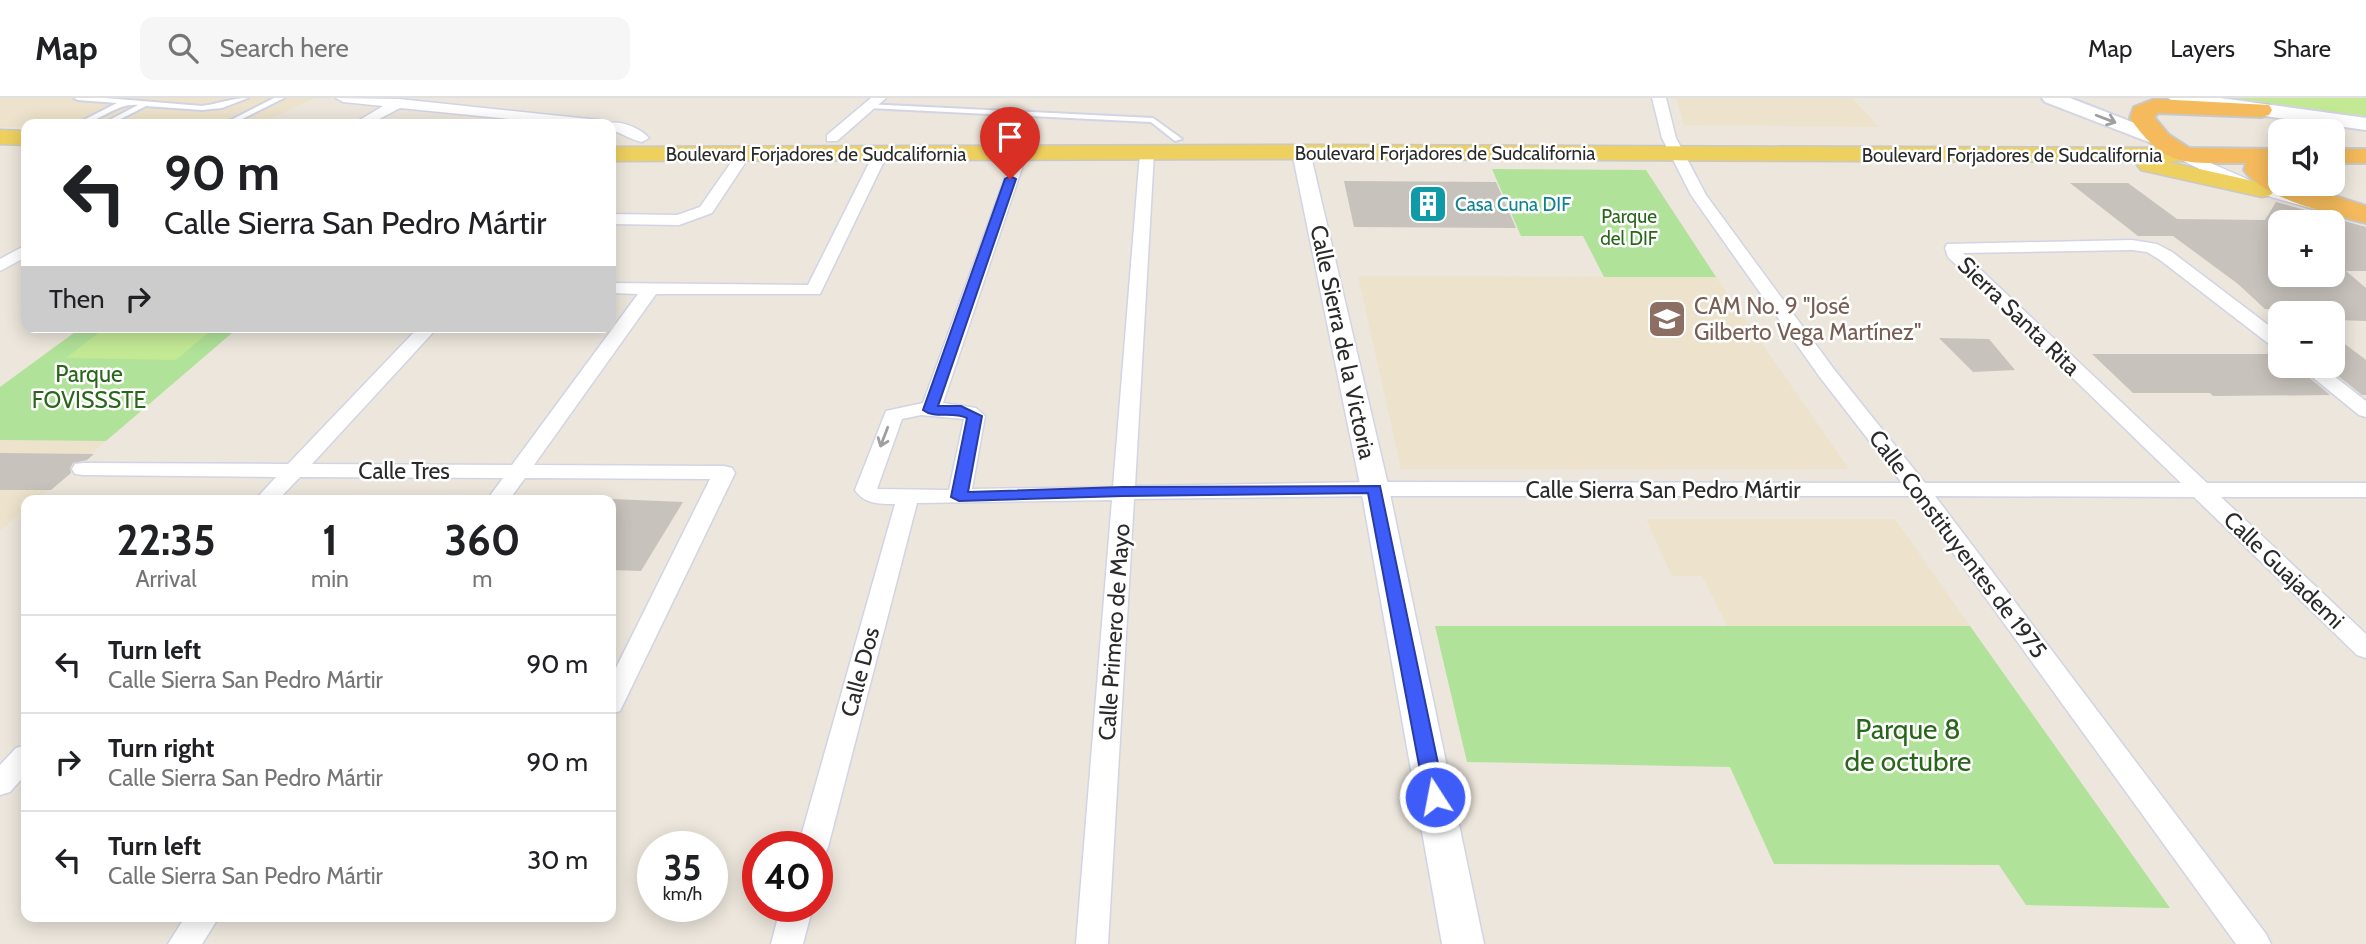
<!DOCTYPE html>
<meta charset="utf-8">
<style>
:root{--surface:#fff;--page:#f6f6f6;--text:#202124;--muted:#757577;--line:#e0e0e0}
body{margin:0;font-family:Cabin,sans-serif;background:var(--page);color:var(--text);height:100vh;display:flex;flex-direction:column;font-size:26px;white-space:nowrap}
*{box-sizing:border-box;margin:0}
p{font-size:23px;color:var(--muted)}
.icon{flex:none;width:38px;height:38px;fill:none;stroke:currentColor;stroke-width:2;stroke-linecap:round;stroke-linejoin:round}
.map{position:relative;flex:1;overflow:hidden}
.sheet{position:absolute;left:21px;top:397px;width:595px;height:427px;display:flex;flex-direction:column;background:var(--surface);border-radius:14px;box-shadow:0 4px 18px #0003}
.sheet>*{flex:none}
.top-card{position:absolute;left:21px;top:21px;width:595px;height:214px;border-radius:14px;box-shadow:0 4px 18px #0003;background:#fff;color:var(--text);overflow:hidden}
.fabs{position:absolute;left:2268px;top:21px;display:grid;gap:14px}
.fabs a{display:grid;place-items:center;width:77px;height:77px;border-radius:14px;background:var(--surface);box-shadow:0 4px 18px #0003;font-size:35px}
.speed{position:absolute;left:637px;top:733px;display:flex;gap:14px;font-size:35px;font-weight:700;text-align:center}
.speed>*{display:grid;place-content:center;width:91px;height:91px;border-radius:50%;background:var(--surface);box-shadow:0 4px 18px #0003;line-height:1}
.speed small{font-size:18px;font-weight:400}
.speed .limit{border:10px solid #d22;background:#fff;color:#111}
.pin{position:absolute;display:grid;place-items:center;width:60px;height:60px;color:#fff;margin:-72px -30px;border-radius:50% 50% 50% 0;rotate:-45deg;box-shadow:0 0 7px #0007}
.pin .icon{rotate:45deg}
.me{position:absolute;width:77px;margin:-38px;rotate:349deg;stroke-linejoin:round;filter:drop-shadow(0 0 5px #0008)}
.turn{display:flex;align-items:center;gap:24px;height:147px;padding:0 28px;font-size:32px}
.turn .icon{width:91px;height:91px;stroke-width:2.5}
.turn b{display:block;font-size:49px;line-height:60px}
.then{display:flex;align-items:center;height:66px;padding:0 28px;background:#0003;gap:14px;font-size:26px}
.eta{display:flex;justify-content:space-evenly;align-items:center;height:119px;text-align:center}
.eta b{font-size:42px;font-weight:700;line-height:49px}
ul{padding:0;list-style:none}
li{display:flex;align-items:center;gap:21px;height:98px;padding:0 28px;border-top:2px solid var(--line)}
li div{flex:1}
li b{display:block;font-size:26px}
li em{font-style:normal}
header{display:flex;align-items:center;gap:42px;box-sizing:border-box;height:98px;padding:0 35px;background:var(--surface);border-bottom:2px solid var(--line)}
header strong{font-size:33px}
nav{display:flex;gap:38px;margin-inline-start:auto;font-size:24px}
.search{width:490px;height:63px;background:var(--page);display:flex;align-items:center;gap:18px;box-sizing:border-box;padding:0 24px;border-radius:14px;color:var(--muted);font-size:26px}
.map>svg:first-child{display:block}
</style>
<header>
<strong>Map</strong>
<div class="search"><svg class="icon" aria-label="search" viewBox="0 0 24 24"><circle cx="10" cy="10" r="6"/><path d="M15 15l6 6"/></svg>Search here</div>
<nav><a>Map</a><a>Layers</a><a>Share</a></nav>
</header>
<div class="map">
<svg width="2366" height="846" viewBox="0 0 2366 846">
<rect width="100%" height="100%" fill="#ece6dc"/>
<path fill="#ede3cc" d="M0,0H314L261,26H26V29H0Z
M1676,0H1852L1879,29L1684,27Z
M1358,178L1716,179L1849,371H1401Z
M0,342L106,343L36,402H26V410L0,433Z
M1646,421H1895L1970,528H1727L1702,478H1672Z"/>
<path fill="#b0e299" d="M1492,71L1646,72L1716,179H1604L1583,138H1521Z
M82,229H239L106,343L0,342V289Z
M1435,528H1970L2170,810L2026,807L1999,767L1774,766L1730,669L1467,664Z"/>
<path fill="#c3e995" d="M2223,0H2366V20L2352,18Z
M106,229H215L176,262L66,260Z"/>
<path fill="#c7c2bc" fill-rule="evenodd" d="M1344,83L1496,84L1516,130L1354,129Z
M2070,85H2128L2177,121L2265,122L2276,104L2366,129V173H2346L2366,190V223L2333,222V215H2293L2287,211H2265L2238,186L2173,138H2138ZM2280,124H2333V177H2280Z
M2333,237L2366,262V297H2362L2332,273Z
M1939,240L1989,241L2015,272L1973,274Z
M2092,256H2268L2288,271L2300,272L2330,297L2213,298L2210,295H2133Z
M0,355L94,356L87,362L73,365L70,370L71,375L51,392H0Z
M611,401L683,404L641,473L611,472Z"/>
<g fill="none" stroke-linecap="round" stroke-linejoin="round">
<defs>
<path id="service" d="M74,0H105L202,8C218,6 232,0 248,0L222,10L202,12L146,8L111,26H102L138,7C114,5 100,26 76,26L117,5L78,2Z
M274,0H284L232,26H223Z
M866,6L1153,20L1182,41L1175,43L1151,24L869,10L865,8Z"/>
<path id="minor" d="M336,0L399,1L599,22L606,26C619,21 640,30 649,40L642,44C631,42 622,35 611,32V26H561L400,10L370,26H353L383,8L343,4Z
M871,0H886L837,43H827V37Z
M1652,0H1666L1676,40L1706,97L1833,270L1925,385H2181L1948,159L1945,150L1947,146L2132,142L2157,146L2172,154L2280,236V251L2273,249L2160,162L2147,154L2132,152L1963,155L2207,385H2366V399H2221L2366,536V560L2357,557L2194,399L1935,398L2266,836L2271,846H2236L1912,398H1373L1134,401L1108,846H1076L1112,402L917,405L828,749L824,758L817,760V749H798L895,406C879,406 864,406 855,392L886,313L923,305L1015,52H1025L1027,55L943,305L976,310L985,318L972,391L1113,389L1140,55L1147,51L1154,55L1135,388L1373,384L1902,385L1819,278L1691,97L1662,40ZM921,317L964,321L949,392L877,391L902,321Z
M881,51L888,55L820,196H656L534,367L724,368L732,370L735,375L620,613L611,616V580L710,381L525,380L509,402H487L503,380L300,379L278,402H255L276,379L83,377L75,376L72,371L75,366L83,365L288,366L419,229H438L312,366L512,367L638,196L611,195V185L808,187L874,55Z
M744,52L751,56L712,115L679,127L611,126V116L677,117L700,109L739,53Z
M2183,53L2254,84L2366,114V124C2301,108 2237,93 2178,60L2176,57L2178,54Z
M26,147V159L0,173V161Z
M2299,268H2321L2366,303V319L2359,317Z
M26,647V676L10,694L0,697V667L16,650Z
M781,808H813L803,846H771Z
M185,819H219L202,846H168Z"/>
<path id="tertiary" d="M1301,48L1310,54L1389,391L1484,846H1442L1361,391L1292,54Z"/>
<path id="secondary" d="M2042,0H2070L2168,38L2171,42L2168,46H2154L2045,4Z
M2168,0H2220L2366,20V32L2178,6Z"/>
<path id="primary" d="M0,32L26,33V47L0,46Z
M1301,47L2183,50L2191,52L2195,57L2191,62L2168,64L2271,87L2274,92L2271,97L2262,99L2141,72L2137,67L2139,64L1301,61L611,63V49Z"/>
<path id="trunk" d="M2155,1L2269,7L2272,12L2269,17L2261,19L2158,15L2154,19L2169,37L2189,50L2280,51V67L2270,70L2280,77V86H2298L2366,108V125C2333,117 2264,101 2244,72L2246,65C2188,64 2167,73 2130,20L2134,9Z
M2333,51H2366V65H2333Z"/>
</defs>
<use href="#service" stroke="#d2d4e3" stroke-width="4"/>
<use href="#minor" stroke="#d2d4e3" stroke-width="3"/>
<use href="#tertiary" stroke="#d2d4e3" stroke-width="3"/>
<use href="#secondary" stroke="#d2d4e3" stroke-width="4"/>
<use href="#primary" stroke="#c8c8c8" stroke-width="3"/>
<use href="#trunk" stroke="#c8c8c8" stroke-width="4"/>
<use href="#service" fill="#fff" fill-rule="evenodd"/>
<use href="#minor" fill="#fff" fill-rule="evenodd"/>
<use href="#tertiary" fill="#fff" fill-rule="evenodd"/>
<use href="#secondary" fill="#fff" fill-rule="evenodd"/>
<use href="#primary" fill="#eed05f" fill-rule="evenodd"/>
<use href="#trunk" fill="#f4ba5c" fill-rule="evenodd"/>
</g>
<defs><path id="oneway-shaft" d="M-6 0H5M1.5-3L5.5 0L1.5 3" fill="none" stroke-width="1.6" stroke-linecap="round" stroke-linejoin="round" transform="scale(1.75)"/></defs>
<g stroke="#9f9f9f">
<use href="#oneway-shaft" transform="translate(2106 21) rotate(21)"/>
<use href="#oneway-shaft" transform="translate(884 339) rotate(111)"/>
</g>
<path fill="#3e5cf7" stroke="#283ca1" stroke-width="2" d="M1010,78L1016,81L938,308H961L982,318L968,394L1123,389L1380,388L1445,699L1442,705L1435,707L1428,705L1425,699L1368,395L1123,398L959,403L951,399L967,320C953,313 934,321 923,312L1005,81Z"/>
<defs>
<symbol id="building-square" viewBox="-11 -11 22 22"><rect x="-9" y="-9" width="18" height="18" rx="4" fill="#0f9aa8" stroke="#fff"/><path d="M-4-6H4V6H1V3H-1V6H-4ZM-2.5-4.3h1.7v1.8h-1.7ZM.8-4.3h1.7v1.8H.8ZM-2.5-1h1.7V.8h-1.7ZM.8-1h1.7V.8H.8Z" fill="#fff"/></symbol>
<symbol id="school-square" viewBox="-11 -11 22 22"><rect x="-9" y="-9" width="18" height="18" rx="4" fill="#8d6e63" stroke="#fff"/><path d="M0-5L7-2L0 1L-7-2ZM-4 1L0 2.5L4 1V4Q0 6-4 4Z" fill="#fff"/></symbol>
</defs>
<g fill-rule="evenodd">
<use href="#building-square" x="1406" y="84" width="44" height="44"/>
<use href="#school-square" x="1645" y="199" width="44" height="44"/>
</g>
<g text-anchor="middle" stroke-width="5" stroke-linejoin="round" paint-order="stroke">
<g font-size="19" fill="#2a2a2a" stroke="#fff">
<text x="1445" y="62">Boulevard Forjadores de Sudcalifornia</text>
<text x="816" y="63">Boulevard Forjadores de Sudcalifornia</text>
<text x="2012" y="64">Boulevard Forjadores de Sudcalifornia</text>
</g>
<g font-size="19" fill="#0d838f" stroke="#fff" text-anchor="start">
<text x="1455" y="113">Casa Cuna DIF</text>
</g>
<g font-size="19" fill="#29661b" stroke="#fff">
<text x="1629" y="125">Parque<tspan x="1629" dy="22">del DIF</tspan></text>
</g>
<g font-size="23" fill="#785e54" stroke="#fff" text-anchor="start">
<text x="1694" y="216">CAM No. 9 "José<tspan x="1694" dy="26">Gilberto Vega Martínez"</tspan></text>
</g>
<g font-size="23" fill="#2a2a2a" stroke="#fff">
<text transform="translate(2019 218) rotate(44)" y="8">Sierra Santa Rita</text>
<text transform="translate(1343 244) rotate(78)" y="8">Calle Sierra de la Victoria</text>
<text x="404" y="381">Calle Tres</text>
<text x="1663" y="400">Calle Sierra San Pedro Mártir</text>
<text transform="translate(1958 446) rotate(53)" y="8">Calle Constituyentes de 1975</text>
<text transform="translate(2284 472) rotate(44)" y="8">Calle Guajademi</text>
<text transform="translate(1114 534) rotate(-86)" y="8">Calle Primero de Mayo</text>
<text transform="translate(860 574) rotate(-75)" y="8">Calle Dos</text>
</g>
<g font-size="23" fill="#29661b" stroke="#fff">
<text x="89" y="284">Parque<tspan x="89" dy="26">FOVISSSTE</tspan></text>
</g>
<g font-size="28" fill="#29661b" stroke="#fff">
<text x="1908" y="641">Parque 8<tspan x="1908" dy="32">de octubre</tspan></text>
</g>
</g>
</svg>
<div class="fabs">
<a><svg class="icon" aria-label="sound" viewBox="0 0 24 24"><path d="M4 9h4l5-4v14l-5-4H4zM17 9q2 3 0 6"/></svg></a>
<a>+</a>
<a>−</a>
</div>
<div class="speed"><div>35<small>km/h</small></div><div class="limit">40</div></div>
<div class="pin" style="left:1010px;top:81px;background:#d93025"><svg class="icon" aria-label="arrive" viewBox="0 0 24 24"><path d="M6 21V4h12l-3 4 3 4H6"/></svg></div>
<svg class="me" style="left:1435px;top:699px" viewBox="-20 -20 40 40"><circle r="17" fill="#3e5cf7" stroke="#fff" stroke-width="3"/><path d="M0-11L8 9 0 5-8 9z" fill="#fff"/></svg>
<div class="top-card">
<div class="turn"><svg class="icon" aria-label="left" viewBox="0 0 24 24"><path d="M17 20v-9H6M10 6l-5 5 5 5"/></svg><div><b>90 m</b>Calle Sierra San Pedro Mártir</div></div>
<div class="then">Then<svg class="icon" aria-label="right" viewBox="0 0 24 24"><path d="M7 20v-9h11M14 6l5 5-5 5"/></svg></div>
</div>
<section class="sheet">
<div class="eta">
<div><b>22:35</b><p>Arrival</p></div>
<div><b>1</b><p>min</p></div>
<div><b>360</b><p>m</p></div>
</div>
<ul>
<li><svg class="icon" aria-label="left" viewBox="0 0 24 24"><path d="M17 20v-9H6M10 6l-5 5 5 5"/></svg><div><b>Turn left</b><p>Calle Sierra San Pedro Mártir</p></div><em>90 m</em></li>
<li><svg class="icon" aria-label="right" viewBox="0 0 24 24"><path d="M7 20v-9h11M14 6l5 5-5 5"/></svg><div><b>Turn right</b><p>Calle Sierra San Pedro Mártir</p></div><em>90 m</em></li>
<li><svg class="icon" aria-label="left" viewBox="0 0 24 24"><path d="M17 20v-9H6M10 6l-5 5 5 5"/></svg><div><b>Turn left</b><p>Calle Sierra San Pedro Mártir</p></div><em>30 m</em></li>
</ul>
</section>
</div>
